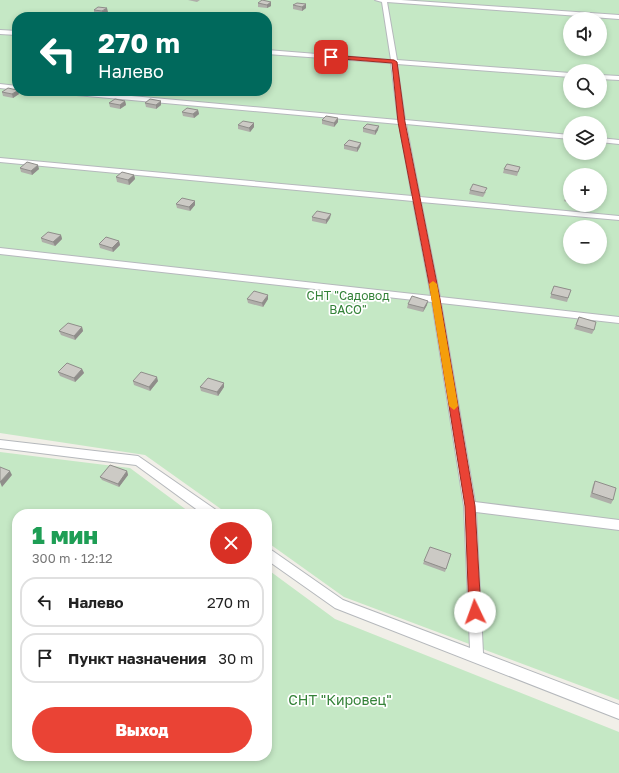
<!DOCTYPE html>
<html lang="ru">
<meta charset="utf-8">
<style>
:root{--surface:#fff;--page:#f2f2f2;--text:#222;--muted:#767676;--line:#e0e0e0;--accent:#ea4335}
body{margin:0;font-family:"Golos Text",sans-serif;background:var(--page);color:var(--text);height:100vh;display:flex;flex-direction:column;font-size:15px;white-space:nowrap}
*{box-sizing:border-box;margin:0}
p{font-size:13px;color:var(--muted)}
.icon{flex:none;width:22px;height:22px;fill:none;stroke:currentColor;stroke-width:2;stroke-linecap:round;stroke-linejoin:round}
.map{position:relative;flex:1;overflow:hidden}
.panel{position:absolute;left:12px;top:509px;width:260px;height:252px;display:flex;flex-direction:column;background:var(--surface);border-radius:16px;box-shadow:0 2px 6px #0003}
.panel>*{flex:none}
.top-card{position:absolute;left:12px;top:12px;width:260px;height:84px;border-radius:16px;box-shadow:0 2px 6px #0003;background:#00695c;color:#fff;overflow:hidden}
.tools{position:absolute;left:563px;top:12px;display:grid;gap:8px}
.tools a{display:grid;place-items:center;width:44px;height:44px;border-radius:50%;background:var(--surface);box-shadow:0 2px 6px #0003;font-size:20px}
.pin{position:absolute;display:grid;place-items:center;width:34px;height:34px;color:#fff;margin:-17px;border-radius:8px;box-shadow:0 2px 6px #0006}
.me{position:absolute;width:44px;margin:-22px;rotate:357deg;stroke-linejoin:round;filter:drop-shadow(0 0 3px #0008)}
.turn{display:flex;align-items:center;gap:14px;height:84px;padding:0 20px;font-size:18px}
.turn .icon{width:52px;height:52px;stroke-width:2.5}
.turn b{display:block;font-size:28px;line-height:34px}
.round{display:grid;place-items:center;flex:none;width:42px;height:42px;border-radius:21px;background:var(--page)}
.headline{display:flex;align-items:center;justify-content:space-between;height:68px;padding:0 20px}
h1{font-size:24px;font-weight:800;line-height:30px;color:#1e9e55}
.action{display:flex;gap:8px;margin-top:auto;padding:8px 20px}
.action a{flex:1;height:46px;border-radius:24px;background:var(--accent);color:#fff;font-size:16px;font-weight:800;line-height:46px;text-align:center}
ul{padding:0;list-style:none}
li{display:flex;align-items:center;gap:12px;height:50px;margin:0 8px 6px;padding:0 12px;border:2px solid var(--line);border-radius:16px}
li div{flex:1}
li b{display:block;font-size:15px}
li em{font-style:normal}
.map>svg:first-child{display:block}
</style>
<div class="map">
<svg width="619" height="773" viewBox="0 0 619 773">
<rect width="100%" height="100%" fill="#f1efe8"/>
<path fill="#c5e8c5" fill-rule="evenodd" d="M0,0H619V700L344,597L267,542V514H228L145,455L0,433ZM17,17H267V91H17ZM570,19H600V49H570ZM570,71H600V101H570ZM570,123H600V153H570ZM570,175H600V205H570ZM570,227H600V257H570Z
M0,452L130,468L192,514H17V756H267V569L335,619L619,732V773H0Z"/>
<g fill="none" stroke-linecap="round" stroke-linejoin="round">
<defs>
<path id="lane" d="M375,0H401L619,15V19L387,2L397,60L570,73V77L397,64L405,120L570,135V139L406,124L420,197L619,216V220L421,202L440,297L619,317V323L441,303L475,502L619,520V530L476,512L483,653L619,705V719L335,608L267,560V547L343,600L470,648L464,506L432,302L0,254V248L431,296L413,201L0,162V158L412,196L399,124L54,93L51,91H76L398,120L391,63L267,54V50L391,60L382,2Z
M0,30L17,31V35L0,34Z
M600,75L619,76V80L600,79Z
M0,84L17,86V90L0,88Z
M600,138L619,140V144L600,142Z
M0,440L138,456L216,510L218,514H203L136,465L0,448Z"/>
</defs>
<use href="#lane" stroke="#b5b8bc" stroke-width="2"/>
<use href="#lane" fill="#fff" fill-rule="evenodd"/>
</g>
<path fill="#afaea9" d="M188,0H200L197,2Z
M271,2V6L267,8L258,7V3Z
M293,5L306,8L302,11L293,9Z
M94,10L108,12L103,15L94,13Z
M120,91H134L130,94Z
M149,91H162L159,93Z
M2,92L19,94L13,98L3,96Z
M125,101L126,105L120,109L110,107L109,103Z
M145,103L161,105L156,109L146,107Z
M198,110L199,114L194,118L183,116L182,112Z
M338,118V122L334,127L322,124V120Z
M238,125L254,127L250,132L238,129Z
M363,128L378,130L375,135L363,132Z
M361,143L360,147L357,152L344,149V145Z
M520,167L517,176L503,173L504,169Z
M20,168L39,169L32,175L21,172Z
M134,175L135,179L129,185L117,182L116,177Z
M470,190L486,192L483,197L469,194Z
M570,192V203L564,201L566,197Z
M176,204L195,205L190,211L177,208Z
M312,217L330,218L326,224L312,221Z
M61,235L62,239L55,246L42,242L41,238Z
M119,241L120,245L113,252L100,248L99,244Z
M554,286L571,290L567,302L550,298Z
M247,299H268L263,307L248,303Z
M408,304L427,305L423,312L407,308Z
M579,317L594,330L592,334L574,329Z
M82,327L83,331L75,340L61,335L59,331Z
M82,369L84,373L75,382L60,376L58,372Z
M133,381H158L150,391L134,385Z
M224,383V387L218,396L201,391L200,387Z
M127,471L128,475L119,487L102,480L100,477Z
M595,481L613,500L611,504L590,497L593,485Z
M451,554L445,572L423,564L424,561Z"/>
<path fill="#8f8d8a" d="M271,2V6L267,8V5Z
M306,4V8L302,11V7Z
M107,8L108,12L103,15L102,11Z
M17,91H18L19,94L13,98L12,94Z
M130,91H134L130,94Z
M125,101L126,105L120,109V105Z
M161,101V105L156,109V105Z
M198,110L199,114L194,118L193,114Z
M338,118V122L334,127V123Z
M254,123V127L250,132L249,128Z
M379,126L378,130L375,135V131Z
M361,143L360,147L357,152V148Z
M38,165L39,169L32,175L31,171Z
M134,175L135,179L129,185L128,180Z
M195,201V205L190,211L189,207Z
M331,214L330,218L326,224V220Z
M61,235L62,239L55,246L53,242Z
M119,241L120,245L113,252L112,248Z
M268,295V299L263,307L262,303Z
M428,301L427,305L423,312L424,308Z
M82,327L83,331L75,340L74,336Z
M82,369L84,373L75,382L74,378Z
M157,377L158,381L150,391L149,387Z
M224,383V387L218,396L217,392Z
M10,471L12,475L2,487L0,482Z
M127,471L128,475L119,487L118,484Z"/>
<path fill="#cccac5" stroke="#8f8d8a" d="M262,0L271,2L267,5L258,3Z
M297,3L306,4L302,7L293,5Z
M98,7L107,8L102,11L94,10Z
M248,13L257,14L254,17L245,16Z
M8,88L17,90V91L12,94L2,92Z
M115,99L125,101L120,105L109,103Z
M150,99L161,101L156,105L145,103Z
M187,108L198,110L193,114L182,112Z
M326,116L338,118L334,123L322,120Z
M243,121L254,123L249,128L238,125Z
M367,124L379,126L375,131L363,128Z
M349,140L361,143L357,148L344,145Z
M27,162L38,165L31,171L20,168Z
M507,164L520,167L518,172L504,169Z
M122,172L134,175L128,180L116,177Z
M473,184L487,188L484,193L470,190Z
M568,191L570,192V198L566,197Z
M182,198L195,201L189,207L176,204Z
M317,211L331,214L326,220L312,217Z
M48,232L61,235L53,242L41,238Z
M106,237L119,241L112,248L99,244Z
M554,286L571,290L568,298L551,294Z
M254,291L268,295L262,303L247,299Z
M412,296L428,301L424,308L408,304Z
M579,317L596,322L594,330L576,325Z
M68,323L82,327L74,336L59,331Z
M67,363L82,369L74,378L58,372Z
M141,372L157,377L149,387L133,381Z
M208,378L224,383L217,392L200,387Z
M110,465L127,471L118,484L100,477Z
M0,467L10,471L0,482Z
M595,481L616,488L613,500L592,493Z
M430,547L451,554L446,569L424,561Z"/>
<path fill="#ea4335" stroke="#982c22" d="M331,55L394,60L397,62L405,122L440,299L475,506L481,612L479,616L475,617L471,616L469,612L465,506L432,299L398,122L392,63L329,58V56Z"/>
<path fill="#f59e0b" d="M433,281L437,284L458,406L454,410L449,406L429,284Z"/>
<g text-anchor="middle" stroke-width="3.5" stroke-linejoin="round" paint-order="stroke">
<g font-size="12" fill="#348238" stroke="#fff">
<text x="348" y="300">СНТ "Садовод<tspan x="348" dy="14">ВАСО"</tspan></text>
</g>
<g font-size="14" fill="#348238" stroke="#fff">
<text x="340" y="705">СНТ "Кировец"</text>
</g>
</g>
</svg>
<div class="tools">
<a><svg class="icon" aria-label="sound" viewBox="0 0 24 24"><path d="M4 9h4l5-4v14l-5-4H4zM17 9q2 3 0 6"/></svg></a>
<a><svg class="icon" aria-label="search" viewBox="0 0 24 24"><circle cx="10" cy="10" r="6"/><path d="M15 15l6 6"/></svg></a>
<a><svg class="icon" aria-label="layers" viewBox="0 0 24 24"><path d="M12 4l9 5-9 5-9-5zM3 14l9 5 9-5"/></svg></a>
<a>+</a>
<a>−</a>
</div>
<div class="pin" style="left:331px;top:57px;background:#d93025"><svg class="icon" aria-label="arrive" viewBox="0 0 24 24"><path d="M6 21V4h12l-3 4 3 4H6"/></svg></div>
<svg class="me" style="left:475px;top:612px" viewBox="-20 -20 40 40"><circle r="19" fill="#fff"/><path d="M0-13L10 11 0 6-10 11z" fill="#ea4335"/></svg>
<div class="top-card">
<div class="turn"><svg class="icon" aria-label="left" viewBox="0 0 24 24"><path d="M17 20v-9H6M10 6l-5 5 5 5"/></svg><div><b>270 m</b>Налево</div></div>
</div>
<section class="panel">
<div class="headline"><div><h1>1 мин</h1><p>300 m · 12:12</p></div><a class="round" style="background:#d93025;color:#fff"><svg class="icon" aria-label="close" viewBox="0 0 24 24"><path d="M6 6l12 12M18 6L6 18"/></svg></a></div>
<ul>
<li><svg class="icon" aria-label="left" viewBox="0 0 24 24"><path d="M17 20v-9H6M10 6l-5 5 5 5"/></svg><div><b>Налево</b></div><em>270 m</em></li>
<li><svg class="icon" aria-label="arrive" viewBox="0 0 24 24"><path d="M6 21V4h12l-3 4 3 4H6"/></svg><div><b>Пункт назначения</b></div><em>30 m</em></li>
</ul>
<div class="action"><a>Выход</a></div>
</section>
</div>
